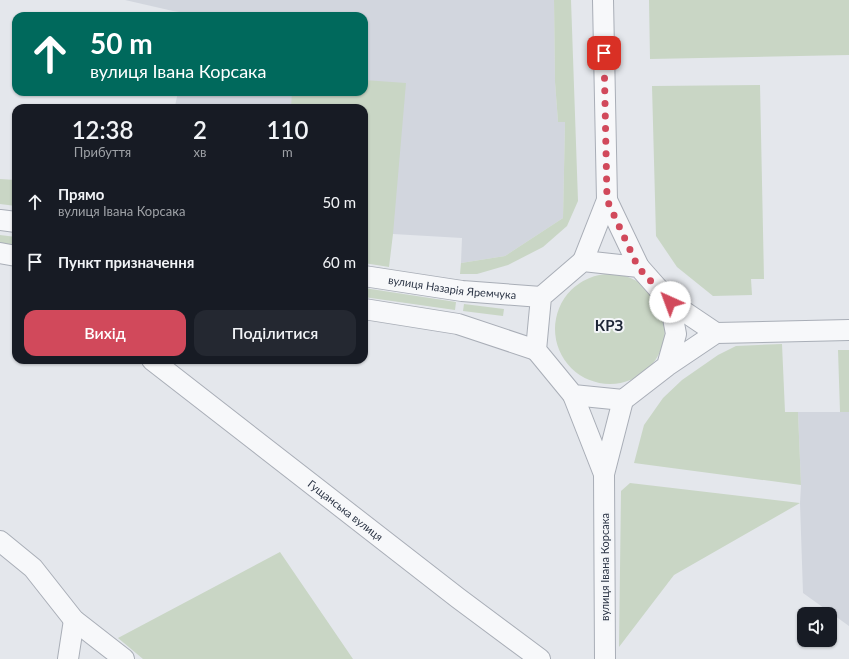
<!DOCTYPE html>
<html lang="uk">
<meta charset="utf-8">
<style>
:root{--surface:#171b24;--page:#242831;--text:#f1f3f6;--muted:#9ea1a6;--accent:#d1495b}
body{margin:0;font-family:Lato,sans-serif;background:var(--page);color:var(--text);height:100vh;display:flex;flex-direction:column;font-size:15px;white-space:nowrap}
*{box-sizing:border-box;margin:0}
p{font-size:13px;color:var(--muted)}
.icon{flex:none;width:22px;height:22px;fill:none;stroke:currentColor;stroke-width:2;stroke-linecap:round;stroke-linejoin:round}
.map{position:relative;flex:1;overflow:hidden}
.panel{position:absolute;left:12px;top:104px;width:356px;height:260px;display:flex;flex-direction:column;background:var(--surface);border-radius:12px;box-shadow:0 1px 3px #0004}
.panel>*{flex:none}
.guide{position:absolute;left:12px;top:12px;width:356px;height:84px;border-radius:12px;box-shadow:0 1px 3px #0004;background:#00695c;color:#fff;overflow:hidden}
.buttons{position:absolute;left:797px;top:607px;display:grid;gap:8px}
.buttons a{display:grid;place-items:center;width:40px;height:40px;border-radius:8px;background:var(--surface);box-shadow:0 1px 3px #0004;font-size:20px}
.pin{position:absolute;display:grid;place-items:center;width:34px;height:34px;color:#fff;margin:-17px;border-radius:8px;box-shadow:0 2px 6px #0006}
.me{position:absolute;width:44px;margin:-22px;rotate:317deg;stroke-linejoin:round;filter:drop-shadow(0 0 3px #0008)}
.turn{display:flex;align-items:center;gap:14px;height:84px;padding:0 12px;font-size:18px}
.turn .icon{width:52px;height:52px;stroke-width:2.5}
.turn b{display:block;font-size:28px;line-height:34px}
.eta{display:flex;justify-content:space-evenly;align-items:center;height:68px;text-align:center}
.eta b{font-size:24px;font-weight:600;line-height:28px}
.button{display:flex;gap:8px;margin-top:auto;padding:8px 12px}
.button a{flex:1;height:46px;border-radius:12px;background:var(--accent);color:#fff;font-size:16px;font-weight:600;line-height:46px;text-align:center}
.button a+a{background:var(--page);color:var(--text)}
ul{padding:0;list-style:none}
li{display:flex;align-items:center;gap:12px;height:60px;padding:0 12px}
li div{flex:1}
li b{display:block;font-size:15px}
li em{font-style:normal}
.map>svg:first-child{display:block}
</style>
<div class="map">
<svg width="849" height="659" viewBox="0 0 849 659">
<rect width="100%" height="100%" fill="#e4e7ec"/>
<path fill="#d2d6de" d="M125,0H554L555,82L558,122H565L563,218L505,256L461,263L462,238L393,234L364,230V108H173L175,106L178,92H364V16H192V14L173,11Z
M798,412H849V626L803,593L800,503L801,485Z"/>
<path fill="#c9d6c5" d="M554,0H571L578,201L567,226L543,247L508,265L477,274H460L461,263L505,256L563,218L565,122H558L555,82Z
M649,0H849V55L650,59Z
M364,80L406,83L393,234L389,267L364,263V108H291L292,92H364Z
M760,85L764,279H751L752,295L713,296L677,267L656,236L652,86Z
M0,179L16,180V206L0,204Z
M0,235L16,237V246L0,243Z
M555 329a55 55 0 1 1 110 0a55 55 0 1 1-110 0Z
M364,288L456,302L455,310L364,297Z
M464,304L504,309L503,316L463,311Z
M782,344L785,412H798L801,485L634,463L644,425L663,398L682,380L718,355L736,346Z
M838,350H849V412H840Z
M630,483L800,503L674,575L619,647L621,491Z
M280,552L353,659H143L118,638Z"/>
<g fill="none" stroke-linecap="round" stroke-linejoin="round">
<defs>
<g id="minor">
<path d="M607,200L639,267"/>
<path d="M0,220L16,222"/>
<path d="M0,253L16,256"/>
<path d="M583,261L607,200L603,0"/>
<path id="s1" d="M364,276L462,291L541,297"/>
<path d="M670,302L716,333"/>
<path d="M364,309L458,324L536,350"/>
<path id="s2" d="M152,360L458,598L540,659"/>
<path d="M667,366L676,334L670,302L639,267L583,261L541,297L536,350L573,395L623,400L667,366L716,333L849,330"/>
<path d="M573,395L604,474"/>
<path d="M0,541L33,568L74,620L124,659"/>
<path d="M68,659L74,620"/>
<path d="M605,659L604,474L623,400"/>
</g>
</defs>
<use href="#minor" stroke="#a9aeb7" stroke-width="22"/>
<use href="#minor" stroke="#f7f8fa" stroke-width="20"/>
</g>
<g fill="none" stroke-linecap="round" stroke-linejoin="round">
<path stroke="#d1495b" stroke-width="7" stroke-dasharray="0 12.6" d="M604,53L607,200L638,267L670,302"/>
</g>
<g text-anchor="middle" stroke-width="4" stroke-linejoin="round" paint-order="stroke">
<g font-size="11" fill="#2b3445" stroke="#f4f6f9">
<text dy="4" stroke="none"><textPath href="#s1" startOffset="89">вулиця Назарія Яремчука</textPath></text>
<text dy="4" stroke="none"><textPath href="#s2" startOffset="245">Гущанська вулиця</textPath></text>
<text transform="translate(605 567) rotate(-90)" y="4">вулиця Івана Корсака</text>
</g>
<g font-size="15" font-weight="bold" fill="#1d2536" stroke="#f4f6f9">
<text x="609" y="331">КРЗ</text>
</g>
</g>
</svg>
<div class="buttons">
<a><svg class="icon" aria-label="sound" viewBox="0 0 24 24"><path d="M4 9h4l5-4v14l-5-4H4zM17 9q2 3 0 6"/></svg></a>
</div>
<div class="pin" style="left:604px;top:53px;background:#d93025"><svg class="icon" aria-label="arrive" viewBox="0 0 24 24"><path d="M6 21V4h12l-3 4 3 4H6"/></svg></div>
<svg class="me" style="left:670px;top:302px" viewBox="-20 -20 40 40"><circle r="19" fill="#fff"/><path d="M0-13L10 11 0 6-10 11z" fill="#d1495b"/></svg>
<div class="guide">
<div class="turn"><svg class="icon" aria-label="ahead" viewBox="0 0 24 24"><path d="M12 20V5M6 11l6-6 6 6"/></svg><div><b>50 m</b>вулиця Івана Корсака</div></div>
</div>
<section class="panel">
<div class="eta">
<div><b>12:38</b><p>Прибуття</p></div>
<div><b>2</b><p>хв</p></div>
<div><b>110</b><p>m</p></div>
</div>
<ul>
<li><svg class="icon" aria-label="ahead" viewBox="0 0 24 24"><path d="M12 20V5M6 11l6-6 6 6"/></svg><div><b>Прямо</b><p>вулиця Івана Корсака</p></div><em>50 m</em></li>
<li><svg class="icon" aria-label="arrive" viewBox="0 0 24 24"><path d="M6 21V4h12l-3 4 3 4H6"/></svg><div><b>Пункт призначення</b></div><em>60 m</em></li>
</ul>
<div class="button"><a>Вихід</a><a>Поділитися</a></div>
</section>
</div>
